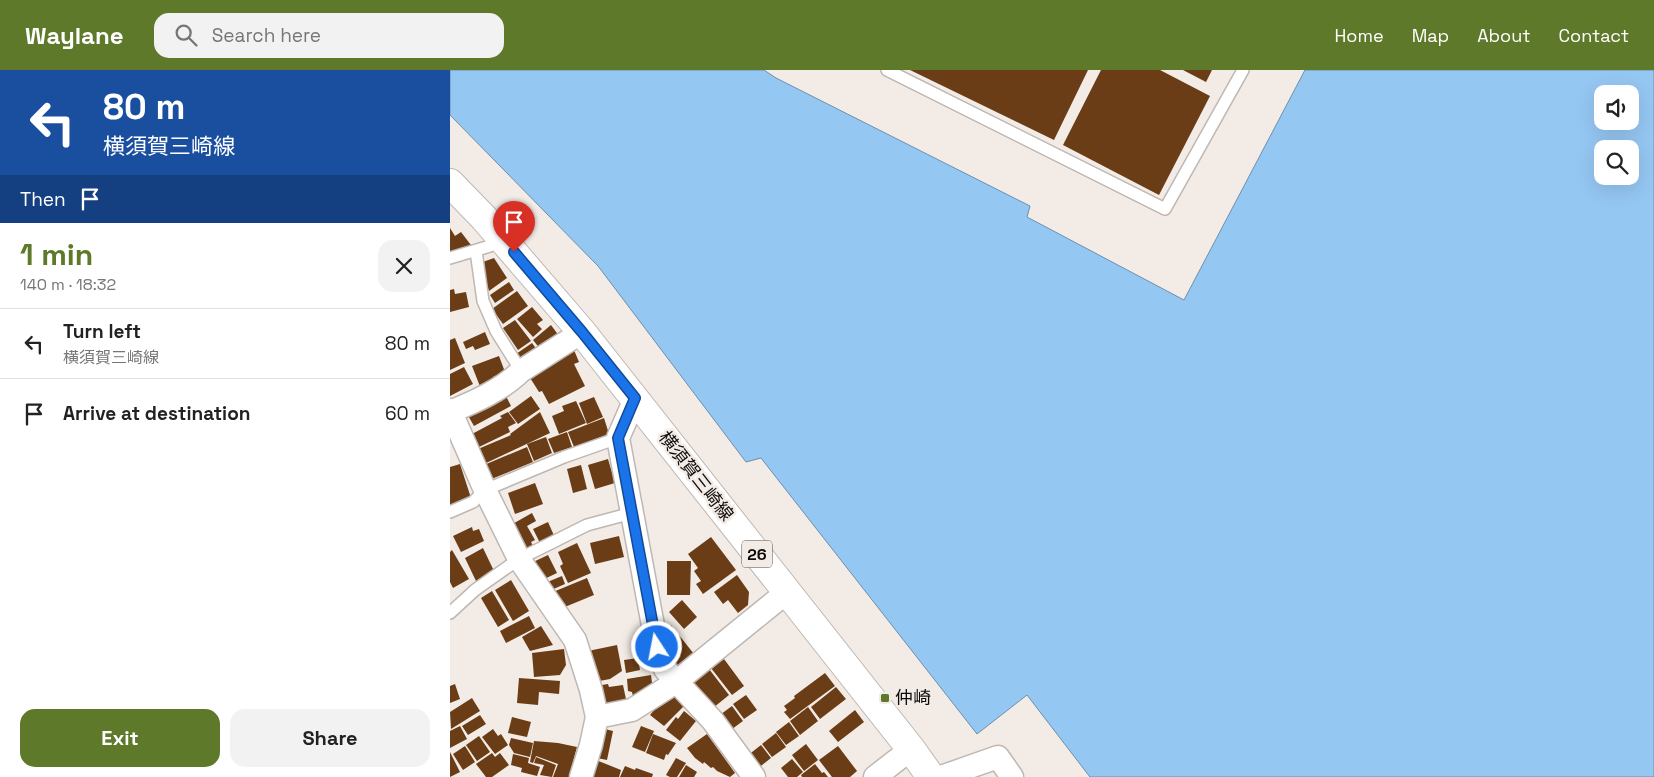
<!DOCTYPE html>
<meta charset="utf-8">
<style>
:root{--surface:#fff;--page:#f2f2f2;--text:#222;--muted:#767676;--line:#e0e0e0;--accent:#5f792b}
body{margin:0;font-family:"Space Grotesk","Noto Sans JP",sans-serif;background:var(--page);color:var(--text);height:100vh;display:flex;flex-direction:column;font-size:19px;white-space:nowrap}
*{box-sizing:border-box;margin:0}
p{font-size:16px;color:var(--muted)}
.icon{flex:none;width:28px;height:28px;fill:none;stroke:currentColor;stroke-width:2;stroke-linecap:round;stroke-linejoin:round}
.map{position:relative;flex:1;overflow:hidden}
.panel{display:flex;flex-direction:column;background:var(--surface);width:450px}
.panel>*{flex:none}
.banner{background:#1a4fa0;color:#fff;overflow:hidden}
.tools{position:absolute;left:1144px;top:15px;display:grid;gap:10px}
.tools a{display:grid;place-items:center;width:45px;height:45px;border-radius:10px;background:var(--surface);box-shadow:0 5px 20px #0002;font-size:25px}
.pin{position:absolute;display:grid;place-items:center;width:42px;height:42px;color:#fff;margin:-51px -21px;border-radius:50% 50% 50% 0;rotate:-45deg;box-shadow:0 0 5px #0007}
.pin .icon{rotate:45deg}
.me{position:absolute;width:55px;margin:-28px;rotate:349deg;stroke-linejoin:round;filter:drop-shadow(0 0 4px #0008)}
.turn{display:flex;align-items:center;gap:18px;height:105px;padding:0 20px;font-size:22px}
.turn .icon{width:65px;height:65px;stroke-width:2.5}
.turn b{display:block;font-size:35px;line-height:42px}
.then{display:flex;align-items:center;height:48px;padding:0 20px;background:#0003;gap:10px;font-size:19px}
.round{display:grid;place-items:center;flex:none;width:52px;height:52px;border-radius:15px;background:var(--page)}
.summary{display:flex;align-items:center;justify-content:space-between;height:85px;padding:0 20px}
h1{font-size:30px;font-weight:700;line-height:38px;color:var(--accent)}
.action{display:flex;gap:10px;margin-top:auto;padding:10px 20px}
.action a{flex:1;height:58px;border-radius:15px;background:var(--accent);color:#fff;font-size:20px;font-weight:700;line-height:58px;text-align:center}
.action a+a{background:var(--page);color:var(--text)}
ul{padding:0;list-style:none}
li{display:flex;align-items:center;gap:15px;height:70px;padding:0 20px;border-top:1px solid var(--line)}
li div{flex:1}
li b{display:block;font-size:19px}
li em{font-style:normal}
header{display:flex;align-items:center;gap:30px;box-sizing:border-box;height:70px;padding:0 25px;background:var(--accent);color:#fff}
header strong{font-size:24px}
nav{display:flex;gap:28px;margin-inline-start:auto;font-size:18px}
.search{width:350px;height:45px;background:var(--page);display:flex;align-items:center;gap:12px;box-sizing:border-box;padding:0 18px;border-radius:15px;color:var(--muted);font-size:19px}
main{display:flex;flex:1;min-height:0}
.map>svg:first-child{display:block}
</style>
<header>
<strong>Waylane</strong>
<div class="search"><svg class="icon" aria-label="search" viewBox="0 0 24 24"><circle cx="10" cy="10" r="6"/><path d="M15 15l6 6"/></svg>Search here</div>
<nav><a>Home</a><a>Map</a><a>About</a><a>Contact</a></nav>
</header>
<main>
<section class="panel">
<div class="banner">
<div class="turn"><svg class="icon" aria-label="left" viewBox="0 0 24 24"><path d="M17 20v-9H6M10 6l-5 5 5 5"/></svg><div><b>80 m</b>横須賀三崎線</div></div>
<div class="then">Then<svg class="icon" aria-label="arrive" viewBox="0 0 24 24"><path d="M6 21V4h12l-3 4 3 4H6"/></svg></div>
</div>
<div class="summary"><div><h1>1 min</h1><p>140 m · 18:32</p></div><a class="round"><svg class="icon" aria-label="close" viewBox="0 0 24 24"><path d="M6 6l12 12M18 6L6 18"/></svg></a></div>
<ul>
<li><svg class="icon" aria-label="left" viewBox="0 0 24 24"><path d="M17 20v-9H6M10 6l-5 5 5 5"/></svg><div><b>Turn left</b><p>横須賀三崎線</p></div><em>80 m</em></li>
<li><svg class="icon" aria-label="arrive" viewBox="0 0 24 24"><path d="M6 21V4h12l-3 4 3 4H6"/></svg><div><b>Arrive at destination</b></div><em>60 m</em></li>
</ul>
<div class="action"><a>Exit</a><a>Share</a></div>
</section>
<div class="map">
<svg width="1204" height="707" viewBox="0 0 1204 707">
<rect width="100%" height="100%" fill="#f3ebe6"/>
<path fill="#95c7f3" stroke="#6c8fad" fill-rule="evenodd" d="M0,0H314L326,8L580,136L577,147L734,230L855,0H1204V707H640L577,625L527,664L311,388L296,392L148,196L0,45ZM1152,24H1180V51H1152ZM1152,79H1180V106H1152Z"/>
<path fill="#6a3d16" d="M460,0H638L604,70Z
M651,0H710L760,26L709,125L613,75Z
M733,0H762L756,12Z
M0,158L5,166L11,162L24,179L0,186Z
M44,188L57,208L39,221L30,193Z
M59,212L64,220L45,233L40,225Z
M4,219L5,224L16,222L19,237L0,242V220Z
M67,221L78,236L53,254L42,239Z
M82,237L93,250L87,254L92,259L83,267L67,249Z
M65,250L81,271L68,280L53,258Z
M101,255L112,270L94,284L83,270Z
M35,262L40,274L25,280L23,276L16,279L13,272Z
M5,268L15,293L0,300V270Z
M82,273L91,285L75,296L66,284Z
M124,280L129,292L124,294L135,316L99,334L92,321L89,322L77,303Z
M49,286L55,302L43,307L46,314L31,319L22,296Z
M14,297L23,314L0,326V304Z
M54,322L61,336L24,356L16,342Z
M81,326L90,339L68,354L59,342Z
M144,327L153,347L137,354L129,333Z
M126,331L136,353L109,364L102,346L114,341L112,336Z
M58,342L66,353L58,357L60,362L29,377L22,364L52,348L50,346Z
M90,342L100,363L34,394L28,379L61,365L60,364Z
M154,348L159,364L124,377L118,362Z
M117,362L122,377L104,383L98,369Z
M96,367L102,383L84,391L77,374Z
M77,377L83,392L39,410L34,395Z
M158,389L165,413L145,419L138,395Z
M10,394L21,428L0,436V397Z
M131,395L137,419L123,423L117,399Z
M85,413L93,434L65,444L58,423Z
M82,443L86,451L77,456L85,470L81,472L84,478L73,484L59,456Z
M98,452L106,470L92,477L83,459Z
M22,457L23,461L29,459L34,471L11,482L3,466Z
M169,466L174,487L145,494L140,473Z
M261,467L286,500L253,524L246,514L251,511L244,501L248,498L238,484Z
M127,473L141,503L118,513L110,496L113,494L108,482Z
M33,478L44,501L26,511L15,488Z
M2,480L19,509L3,518L0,512V482Z
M98,485L107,503L88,512L79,494Z
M217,491H241L240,525H217Z
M287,505L299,522L298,535L288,543L278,530L273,534L264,522Z
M112,506L115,514L99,521L95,513Z
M137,508L144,525L110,539L103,522Z
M61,510L79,541L63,551L45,520Z
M42,521L59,550L48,557L31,528Z
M232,530L247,547L234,559L219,542Z
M79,546L85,558L56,573L50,561Z
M221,555L244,584L226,599L212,562Z
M91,556L103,575L80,581L72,567Z
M167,575L172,601L160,609L144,612L138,581Z
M114,579L116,595L110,605L84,607L82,583Z
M188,588L190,600L176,603L174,590Z
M274,589L294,616L282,625L261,598Z
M259,599L279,625L263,638L242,612Z
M375,603L385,616L340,649L334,642L337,640L334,636L345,628L344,626Z
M201,605L203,620L184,631L182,622L178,621L177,609Z
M69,608L110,611L109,624L89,622L88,635L67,633Z
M5,614L10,629L0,633V616Z
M158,614L159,617L173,615L177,634L151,644L146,616Z
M386,617L396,629L370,649L361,637Z
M224,624L234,636L214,656L200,645L211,632Z
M296,625L307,640L294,649L283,634Z
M22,628L30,641L1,659L0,642Z
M282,636L293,651L278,662L267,647Z
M358,637L368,651L350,665L340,651Z
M405,640L414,652L388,672L379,661Z
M234,641L246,651L230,671L216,660L226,647L228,649Z
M30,645L36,654L18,665L12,656Z
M62,647L81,652L77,667L58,663Z
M339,652L349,666L336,675L326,662Z
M10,656L17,669L0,678V661Z
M191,656L204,661L195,682L182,677Z
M151,658L163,661L157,690L142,687Z
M43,659L48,666L51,664L58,675L45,684L32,667Z
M326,663L336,677L322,687L312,674Z
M203,664L226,673L218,685L216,684L214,690L196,683Z
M257,664L285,703L280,707L267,701L263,697L261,698L254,692L253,694L245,688L237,678Z
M29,666L40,682L27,691L16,675Z
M61,668L83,673L80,687L64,683L59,675Z
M84,671L108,673L127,677L119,707H103L108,694L86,686L83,693L80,692Z
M356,674L368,690L354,701L342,685Z
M311,675L321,688L307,699L297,686Z
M15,676L25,692L13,700L3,684Z
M388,676L407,701L400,707H382L369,690Z
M0,682L10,702L0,707Z
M42,683L45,687L50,683L59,695L42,707H36L26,694Z
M63,684L79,688L78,693L90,697L87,706L71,702L72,698L61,695Z
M86,687L106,695L102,707L90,705L94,695L84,693Z
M226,688L236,693L227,707H220L216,705Z
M342,689L353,702L347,707H338L331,698Z
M146,690L171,700L169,707H139Z
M365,694L372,703L374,702L378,707H352L351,705Z
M236,695L247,702L244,707H229Z
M175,696L185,700L186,698L203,704L202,707H170Z"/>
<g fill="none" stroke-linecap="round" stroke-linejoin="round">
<defs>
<path id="lane" d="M437,0L715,139L793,0
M26,181L33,231L46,261L71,301
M0,188L40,176L52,169
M0,442L23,432L35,420L114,387L168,368
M0,543L25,520L69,489L137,455L182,443"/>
<path id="street" d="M185,329L168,368L207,577L215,599L263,651L304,707
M0,340L35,420L69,489L125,570L141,620L147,647L141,675L131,707
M0,342C24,332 52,320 71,301L132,262
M147,647L182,640L226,612L337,522
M425,707L461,679
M491,707L548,687L562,707"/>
<path id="primary" d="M0,113L34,148L132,262L461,679L481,707"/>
</defs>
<use href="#lane" stroke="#beb7b2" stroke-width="14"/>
<use href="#street" stroke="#beb7b2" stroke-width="25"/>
<use href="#primary" stroke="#beb7b2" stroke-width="30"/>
<use href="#lane" stroke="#fff" stroke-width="11"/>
<use href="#street" stroke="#fff" stroke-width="22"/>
<use href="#primary" stroke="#fff" stroke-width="28"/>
</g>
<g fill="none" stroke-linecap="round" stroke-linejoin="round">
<defs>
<path id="route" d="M64,182L132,262L185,328L168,368L207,577"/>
</defs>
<use href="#route" stroke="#114b97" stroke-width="12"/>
<use href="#route" stroke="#1a73e8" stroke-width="9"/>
</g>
<rect fill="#5f792b" stroke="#f3ebe6" stroke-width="2" x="430" y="623" width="10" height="10" rx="2.5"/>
<g text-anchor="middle" stroke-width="5" stroke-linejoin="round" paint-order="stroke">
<rect fill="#f3ebe6" stroke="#534e4c" stroke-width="1" x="292" y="470.5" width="30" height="27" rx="4"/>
<g font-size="16" font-weight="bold" fill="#0e0b0a">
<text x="307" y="490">26</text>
</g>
<g font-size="18" fill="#0e0b0a" stroke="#f3ebe6">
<text transform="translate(246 406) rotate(52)" y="6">横須賀三崎線</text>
</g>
<g font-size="18" fill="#0e0b0a" stroke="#f3ebe6" text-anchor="start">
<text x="445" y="634">仲崎</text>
</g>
</g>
</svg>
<div class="tools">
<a><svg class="icon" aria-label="sound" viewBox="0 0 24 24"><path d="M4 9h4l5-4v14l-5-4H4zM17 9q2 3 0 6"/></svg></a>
<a><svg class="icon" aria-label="search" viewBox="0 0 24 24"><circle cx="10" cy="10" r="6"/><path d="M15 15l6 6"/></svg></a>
</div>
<div class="pin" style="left:64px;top:182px;background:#d93025"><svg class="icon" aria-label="arrive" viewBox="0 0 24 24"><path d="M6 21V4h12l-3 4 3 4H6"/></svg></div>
<svg class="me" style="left:207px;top:577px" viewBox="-20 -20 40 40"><circle r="17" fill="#1a73e8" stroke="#fff" stroke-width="3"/><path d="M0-11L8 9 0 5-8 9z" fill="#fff"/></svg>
</div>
</main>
